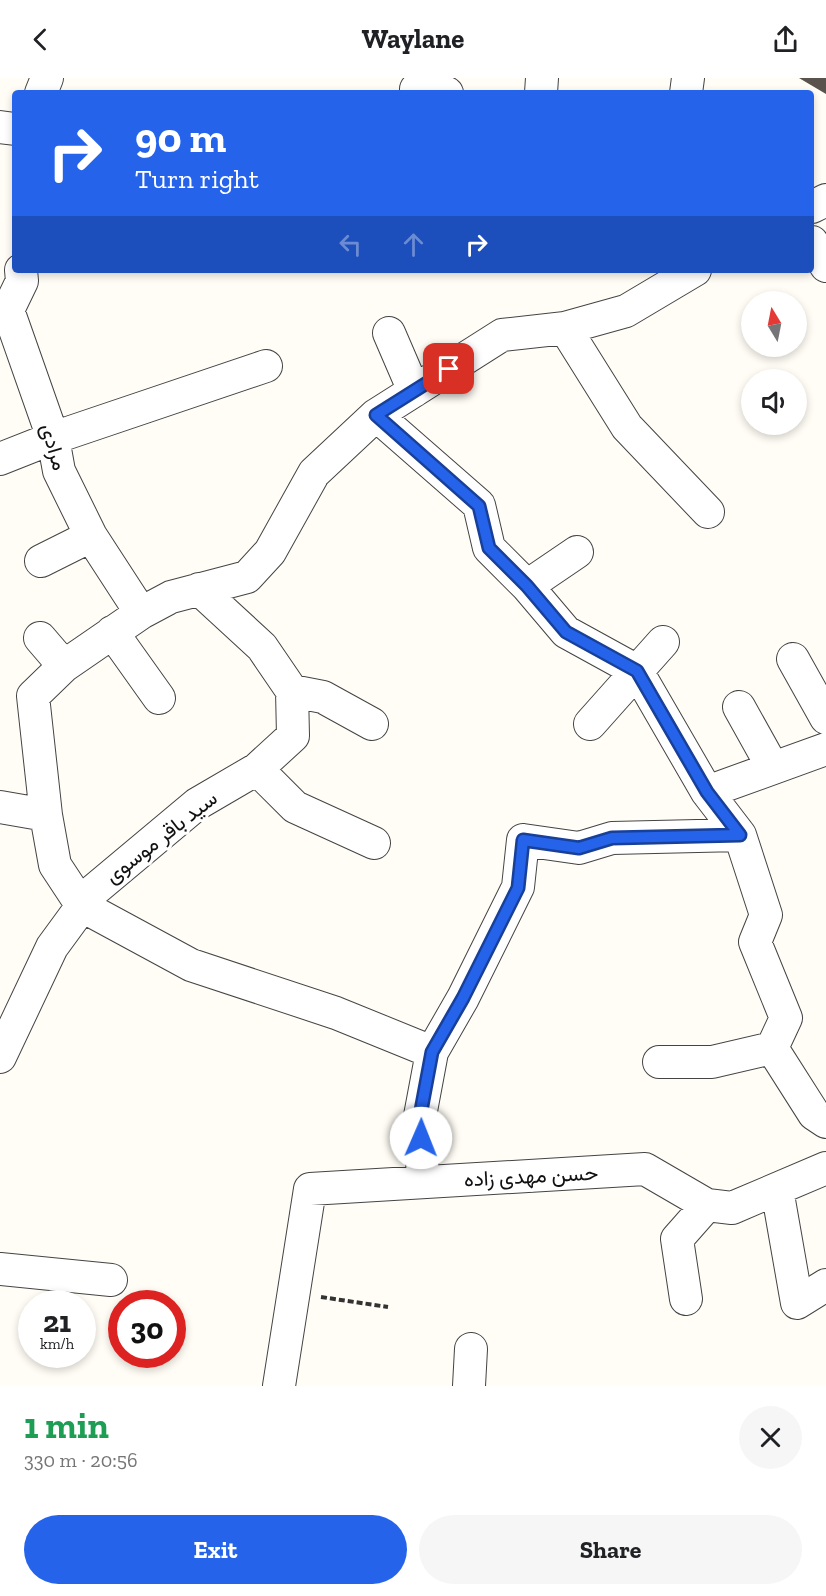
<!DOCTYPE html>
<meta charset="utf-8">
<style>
:root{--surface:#fff;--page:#f6f6f6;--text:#202124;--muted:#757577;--accent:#2563eb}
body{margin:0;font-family:"Zilla Slab",Vazirmatn,serif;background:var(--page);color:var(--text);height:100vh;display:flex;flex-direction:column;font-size:22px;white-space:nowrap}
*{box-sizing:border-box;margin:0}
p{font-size:20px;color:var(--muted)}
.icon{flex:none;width:33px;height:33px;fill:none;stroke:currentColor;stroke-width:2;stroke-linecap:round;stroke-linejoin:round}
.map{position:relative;height:1308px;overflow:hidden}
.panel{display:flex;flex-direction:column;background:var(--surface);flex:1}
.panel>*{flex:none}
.banner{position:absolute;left:12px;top:12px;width:802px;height:183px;border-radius:6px;box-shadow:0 3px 9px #0003;background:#2563eb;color:#fff;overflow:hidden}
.needle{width:39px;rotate:350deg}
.controls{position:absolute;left:741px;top:213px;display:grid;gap:12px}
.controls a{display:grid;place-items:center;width:66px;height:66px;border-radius:50%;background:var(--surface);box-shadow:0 3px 9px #0003;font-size:30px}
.speed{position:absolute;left:18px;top:1212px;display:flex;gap:12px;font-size:30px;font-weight:700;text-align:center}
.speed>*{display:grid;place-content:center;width:78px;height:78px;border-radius:50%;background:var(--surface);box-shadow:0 3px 9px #0003;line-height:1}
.speed small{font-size:15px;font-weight:400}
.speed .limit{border:9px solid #d22;background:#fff;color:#111}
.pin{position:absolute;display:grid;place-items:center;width:51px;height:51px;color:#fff;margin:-26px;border-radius:12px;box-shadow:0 3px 9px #0006}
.me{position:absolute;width:66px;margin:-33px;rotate:1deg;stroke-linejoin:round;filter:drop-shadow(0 0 4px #0008)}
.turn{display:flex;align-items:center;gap:21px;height:126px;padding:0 24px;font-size:27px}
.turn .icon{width:78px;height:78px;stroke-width:2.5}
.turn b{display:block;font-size:42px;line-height:51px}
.lanes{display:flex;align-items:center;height:57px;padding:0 24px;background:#0003;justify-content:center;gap:30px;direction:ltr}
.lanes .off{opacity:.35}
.round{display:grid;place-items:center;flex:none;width:63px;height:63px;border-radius:32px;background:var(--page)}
.headline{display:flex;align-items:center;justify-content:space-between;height:102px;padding:0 24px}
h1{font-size:36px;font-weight:700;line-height:45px;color:#1e9e55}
.button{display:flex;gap:12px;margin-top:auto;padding:12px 24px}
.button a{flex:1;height:69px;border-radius:36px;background:var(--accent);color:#fff;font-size:24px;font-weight:700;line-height:69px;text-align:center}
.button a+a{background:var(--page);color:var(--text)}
header{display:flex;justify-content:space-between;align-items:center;height:78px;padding:0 24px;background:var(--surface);font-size:27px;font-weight:700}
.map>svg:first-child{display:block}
</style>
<header><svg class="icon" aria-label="back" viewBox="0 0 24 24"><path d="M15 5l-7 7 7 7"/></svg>Waylane<svg class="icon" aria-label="share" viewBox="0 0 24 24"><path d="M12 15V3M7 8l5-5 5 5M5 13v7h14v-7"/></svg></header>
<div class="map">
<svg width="826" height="1308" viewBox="0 0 826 1308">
<rect width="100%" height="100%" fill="#fffdf5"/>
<path fill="#5a524d" d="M799,0H826V16Z"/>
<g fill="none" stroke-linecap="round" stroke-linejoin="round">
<defs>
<path id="minor" d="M41,15L47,0
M416,15V11L447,15
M541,15L542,0
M686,15L688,0
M0,49L15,51
M812,129L826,122
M812,164L826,188
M21,192L22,203L8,232L53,360L59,393L91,458L141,535
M565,250L627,349L708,434
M389,255L414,313
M376,337L479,427L489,470L527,508L566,554L637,593L707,714L740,757L766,837L755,864L786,940L772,970L712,984H659
M0,381L53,360L266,288
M41,483L91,458
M527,508L577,474
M112,554L159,620
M40,560L64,588
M793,581L826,640
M292,613L323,619L372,646
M739,629L773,690
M590,646L663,564
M257,691L295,729L374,765
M707,714L826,671
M0,729L46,737
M772,970L814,1036L826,1044
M432,974L336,935L191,887L82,828L55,787L46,737L33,618L64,588L141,535L171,519L247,499L270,474L314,395L376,337L502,257L565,250L626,233L695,192
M0,979L52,869L93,813L197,726L257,691L293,658L292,613L262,569L199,511
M423,1104L420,1038L432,974L463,920L518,809L523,762L579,770L612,760L740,757
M777,1111L797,1225L826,1207
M0,1191L111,1202
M686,1221L677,1161L707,1127
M279,1308L310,1111L645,1091L707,1127L732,1130L826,1090
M469,1308L471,1271"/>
</defs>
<use href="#minor" stroke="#444" stroke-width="34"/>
<path stroke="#333" stroke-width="4" stroke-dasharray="6 3" stroke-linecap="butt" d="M321,1219L388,1229"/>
<use href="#minor" stroke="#fff" stroke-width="32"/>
</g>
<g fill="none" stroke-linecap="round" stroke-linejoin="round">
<defs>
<path id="route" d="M421,1060L420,1038L432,974L463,920L518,810L523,762L579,770L612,760L740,757L707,714L637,593L566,554L527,508L489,470L479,428L376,337L449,291"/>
</defs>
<use href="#route" stroke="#184099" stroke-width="15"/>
<use href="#route" stroke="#2563eb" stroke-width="10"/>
</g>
<g text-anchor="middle" stroke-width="6" stroke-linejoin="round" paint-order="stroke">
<g font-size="21" fill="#111" stroke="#fff">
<text transform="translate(54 369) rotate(74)" y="7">مرادی</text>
<text transform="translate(161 759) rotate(-38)" y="7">سید باقر موسوی</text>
<text transform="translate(531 1098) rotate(-3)" y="7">حسن مهدی زاده</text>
</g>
</g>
</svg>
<div class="controls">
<a><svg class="needle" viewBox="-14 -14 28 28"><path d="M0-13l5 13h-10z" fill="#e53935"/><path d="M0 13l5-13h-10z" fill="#757577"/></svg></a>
<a><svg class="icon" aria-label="sound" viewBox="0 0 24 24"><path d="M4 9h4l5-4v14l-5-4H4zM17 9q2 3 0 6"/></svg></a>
</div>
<div class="speed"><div>21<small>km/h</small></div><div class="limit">30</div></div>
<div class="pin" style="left:449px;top:291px;background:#d93025"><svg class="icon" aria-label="arrive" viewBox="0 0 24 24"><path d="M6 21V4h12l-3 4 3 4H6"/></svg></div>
<svg class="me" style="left:421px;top:1060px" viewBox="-20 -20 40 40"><circle r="19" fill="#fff"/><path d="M0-13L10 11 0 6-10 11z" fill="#2563eb"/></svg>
<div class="banner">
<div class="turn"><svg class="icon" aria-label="right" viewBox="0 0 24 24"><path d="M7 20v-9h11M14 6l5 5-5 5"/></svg><div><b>90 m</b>Turn right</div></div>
<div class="lanes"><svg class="icon off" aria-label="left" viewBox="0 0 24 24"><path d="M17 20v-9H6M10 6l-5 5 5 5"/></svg><svg class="icon off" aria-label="ahead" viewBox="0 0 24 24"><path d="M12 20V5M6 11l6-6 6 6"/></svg><svg class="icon" aria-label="right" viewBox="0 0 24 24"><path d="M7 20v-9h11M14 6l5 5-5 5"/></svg></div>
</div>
</div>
<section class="panel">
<div class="headline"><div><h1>1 min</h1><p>330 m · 20:56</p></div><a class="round"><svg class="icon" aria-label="close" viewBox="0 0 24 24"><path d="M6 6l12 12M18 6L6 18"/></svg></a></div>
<div class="button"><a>Exit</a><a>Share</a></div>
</section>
